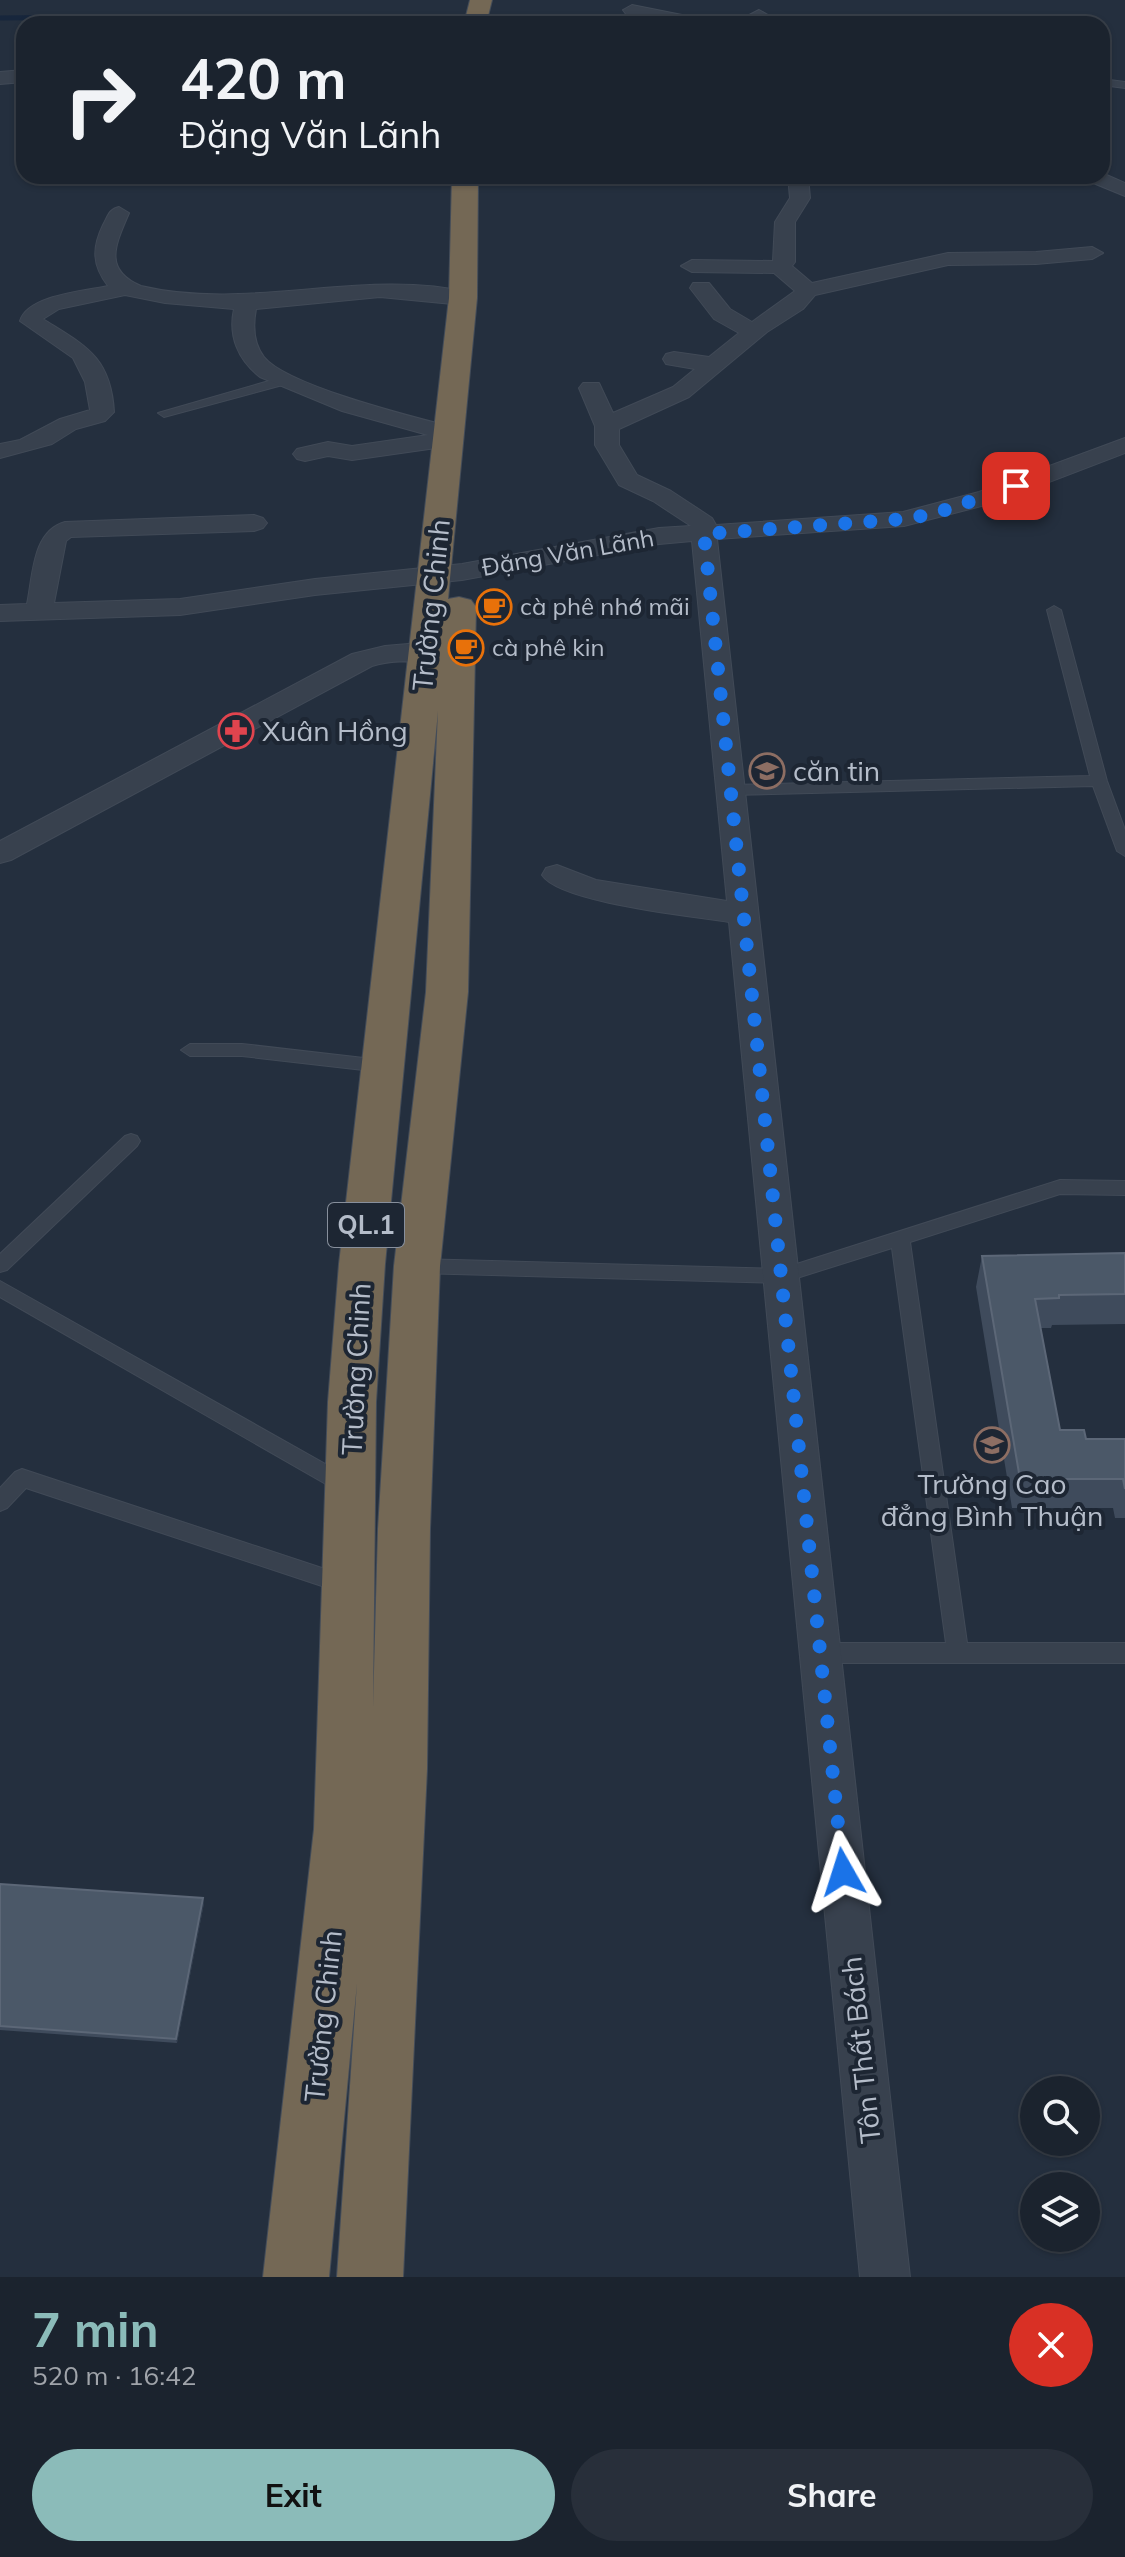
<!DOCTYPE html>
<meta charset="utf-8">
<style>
:root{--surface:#1b232e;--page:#282f3a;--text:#f1f3f6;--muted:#a0a4aa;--line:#39404a;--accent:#8bbbb9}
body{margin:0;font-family:Mulish,sans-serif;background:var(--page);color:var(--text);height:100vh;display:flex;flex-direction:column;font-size:30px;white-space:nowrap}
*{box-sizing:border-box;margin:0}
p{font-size:26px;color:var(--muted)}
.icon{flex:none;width:44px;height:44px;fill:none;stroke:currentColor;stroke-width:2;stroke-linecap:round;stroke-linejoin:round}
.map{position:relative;height:2277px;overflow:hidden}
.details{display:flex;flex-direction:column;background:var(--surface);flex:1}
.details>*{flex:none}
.banner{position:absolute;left:16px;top:16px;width:1094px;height:168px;border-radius:24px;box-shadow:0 2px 6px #0004,0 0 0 2px var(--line);background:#1b232e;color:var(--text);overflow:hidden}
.tools{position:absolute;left:1020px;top:2076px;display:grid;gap:16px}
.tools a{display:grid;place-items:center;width:80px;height:80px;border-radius:50%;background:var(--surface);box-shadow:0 2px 6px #0004,0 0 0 2px var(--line);font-size:40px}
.pin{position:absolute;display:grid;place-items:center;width:68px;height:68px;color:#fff;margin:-34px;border-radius:16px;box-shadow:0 4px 12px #0006}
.me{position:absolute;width:88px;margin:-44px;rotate:354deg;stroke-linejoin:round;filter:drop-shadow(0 0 6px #0008)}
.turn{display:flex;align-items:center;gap:28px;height:168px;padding:0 32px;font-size:36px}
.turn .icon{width:104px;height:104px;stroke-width:2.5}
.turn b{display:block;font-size:56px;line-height:68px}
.round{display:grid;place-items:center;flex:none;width:84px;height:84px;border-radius:42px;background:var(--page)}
.headline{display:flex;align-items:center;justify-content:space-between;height:136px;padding:0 32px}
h1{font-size:48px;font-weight:700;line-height:60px;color:var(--accent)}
.cta{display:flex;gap:16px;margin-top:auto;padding:16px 32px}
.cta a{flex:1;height:92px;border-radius:48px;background:var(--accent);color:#111;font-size:32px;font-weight:700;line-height:92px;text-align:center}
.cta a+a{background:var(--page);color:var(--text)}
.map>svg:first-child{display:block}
</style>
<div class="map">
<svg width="1125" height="2277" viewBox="0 0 1125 2277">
<rect width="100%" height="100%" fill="#242f3e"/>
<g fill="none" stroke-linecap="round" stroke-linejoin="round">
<path stroke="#17263c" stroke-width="5" d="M0,18L100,17L177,24"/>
<defs>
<path id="lane" d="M1102,79L1125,82V88L1102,85Z
M286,376L292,380L290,383L164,417L158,413Z
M1054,606L1061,610L1107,781L1125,830V856L1117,851L1093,786L731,795L723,790L731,785L1090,776L1047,610Z
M190,1044H242L381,1060L390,1066L381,1072L242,1056H190L181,1050Z
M131,1134L137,1136L140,1141L137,1146L7,1270L0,1272V1254L125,1136Z
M1060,1180L1125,1181V1195L1060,1194L910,1242L967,1643H1125V1663H820L812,1660L809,1653L812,1646L820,1643H946L892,1248L781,1283L417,1273L410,1271L408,1266L410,1261L417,1259L781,1269Z
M0,1281L352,1479L355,1485L352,1491L345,1494L338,1491L0,1297Z
M22,1469L346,1576L354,1578L357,1585L354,1592L346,1594L26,1488L7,1508L0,1511V1488L15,1472Z"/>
<path id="street" d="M632,5L702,19L711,24H675L626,14L623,10Z
M759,10L768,15C758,26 746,24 732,24Z
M24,70V82L0,84V72Z
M1102,173L1125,183V196L1086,180L1083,176H1102Z
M788,176H808L810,198L795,222V262L792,266L812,283L948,253L1036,252L1092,247L1103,253L1092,259L1036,264L948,265L815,295L803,309L767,332L689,397L619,429V445L637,475L671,491L712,518L716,525L903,512L979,492L1125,438V453L997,502L904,526L717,539L910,2277H860L729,922C693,916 560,903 542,875L546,868L557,865L596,880L727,901L692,541L659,544L462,580L315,595L180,615L0,621V605L27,604C33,576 32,531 65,522L254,515L263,518L267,523L263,528L254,531L71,537L66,541L54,603L180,599L315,579L462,564L659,528L691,526L653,501L619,485L595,445V426L579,388L583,383H599L613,413L673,387L695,369L666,364L663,359L666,354L674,352L709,357L739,333L714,319L690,288L693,283H709L730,309L752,322L795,291L774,273L692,272L681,266L692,260L773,261L775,222L790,198Z
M119,207L129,213C116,244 102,269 141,286C251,312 364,267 471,293L474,298L463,305L380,297L256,309C253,325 253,343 264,357C287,386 417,418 456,428L460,433L451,445L443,447L352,460L328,456L305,461L297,459L293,454L297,449L328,442L352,446L428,435L342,411L260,377C238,360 228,336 234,309L165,303L125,295L59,309L43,319C84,345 111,356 114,412L105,421L76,429L52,444L0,458V444L20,440L60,419L90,410L85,382L73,358L20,321C28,295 85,291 108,286C92,265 92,248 103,225C108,216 109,209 119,207Z
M420,643L465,649L468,655L465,661C436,668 406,655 372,666L11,860L0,863V841L352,654L385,646Z"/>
<path id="highway" d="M470,0H492L486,24H464Z
M452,176H478L477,298L448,599L459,597L471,600L476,607L468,992L440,1266L430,1529L427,1769L403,2277H337L357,1983L329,2277H263L314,1829L328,1402L339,1264L449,298ZM438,711L426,992L394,1266L378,1529L373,1707L376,1402L385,1264Z"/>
</defs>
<use href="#lane" stroke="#414a57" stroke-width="2"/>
<use href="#street" stroke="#414a57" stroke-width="2"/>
<use href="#highway" stroke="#434c59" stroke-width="2"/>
<use href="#lane" fill="#38414e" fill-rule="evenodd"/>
<use href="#street" fill="#38414e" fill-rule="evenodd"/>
<use href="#highway" fill="#746855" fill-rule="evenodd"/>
</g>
<path fill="#3f4b5c" d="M1125,1253V1324L1052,1325L1051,1328H1041L1060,1430L1086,1439H1125V1518H1115L1113,1508H1012L976,1287L982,1256Z
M0,1884L204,1903L177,2043L0,2030Z"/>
<path fill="#2f3b4b" d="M203,1898L204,1903L177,2043L176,2039Z"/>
<path fill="#4b5868" stroke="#5c6777" stroke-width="2" d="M1125,1253V1294L1059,1295V1298L1035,1299L1060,1430H1084L1086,1439H1125V1489L1123,1479H1020L982,1256Z
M0,1884L203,1898L176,2039L0,2026Z"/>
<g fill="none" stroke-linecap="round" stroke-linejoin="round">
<path stroke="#1a73e8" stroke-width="14" stroke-dasharray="0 25.2" d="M843,1872L704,534L904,519L933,514L1016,486"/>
</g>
<defs>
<symbol id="cafe-ring" viewBox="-11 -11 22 22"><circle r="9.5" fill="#1d2633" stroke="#e8710a" stroke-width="1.5"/><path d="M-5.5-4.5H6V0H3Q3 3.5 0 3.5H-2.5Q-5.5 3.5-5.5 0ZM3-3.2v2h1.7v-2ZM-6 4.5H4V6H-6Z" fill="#e8710a"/></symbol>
<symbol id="pharmacy-ring" viewBox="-11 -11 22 22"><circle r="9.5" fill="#1d2633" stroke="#e0444e" stroke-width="1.5"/><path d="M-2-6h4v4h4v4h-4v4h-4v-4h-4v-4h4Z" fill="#e0444e"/></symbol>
<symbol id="school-ring" viewBox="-11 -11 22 22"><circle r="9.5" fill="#1d2633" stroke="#8d6e63" stroke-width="1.5"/><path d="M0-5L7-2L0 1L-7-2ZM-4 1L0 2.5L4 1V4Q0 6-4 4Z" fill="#8d6e63"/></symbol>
<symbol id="university-ring" viewBox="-11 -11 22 22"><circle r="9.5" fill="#1d2633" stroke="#8d6e63" stroke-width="1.5"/><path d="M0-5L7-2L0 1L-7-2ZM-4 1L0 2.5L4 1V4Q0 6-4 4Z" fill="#8d6e63"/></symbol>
</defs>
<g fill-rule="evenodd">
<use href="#cafe-ring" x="474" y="587" width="40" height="40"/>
<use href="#cafe-ring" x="446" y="628" width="40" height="40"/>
<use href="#pharmacy-ring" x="216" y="711" width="40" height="40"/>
<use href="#school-ring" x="747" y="751" width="40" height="40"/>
<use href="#university-ring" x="972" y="1425" width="40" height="40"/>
</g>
<g text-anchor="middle" stroke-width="8" stroke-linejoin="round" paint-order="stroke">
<g font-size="24" fill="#b4bcc9" stroke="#1d2633">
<text transform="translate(568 553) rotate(-10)" y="8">Đặng Văn Lãnh</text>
</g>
<g font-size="24" fill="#b4bcc9" stroke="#1d2633" text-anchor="start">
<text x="520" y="615">cà phê nhớ mãi</text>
<text x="492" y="656">cà phê kin</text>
</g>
<rect fill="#1d2633" stroke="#878f9c" stroke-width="2" x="328" y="1203" width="76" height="44" rx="6"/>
<g font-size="26" font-weight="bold" fill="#b4bcc9">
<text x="366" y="1234">QL.1</text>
</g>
<g font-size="28" fill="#b4bcc9" stroke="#1d2633">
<text transform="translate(431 605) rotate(-84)" y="10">Trường Chinh</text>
<text transform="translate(356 1369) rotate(-87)" y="10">Trường Chinh</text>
<text transform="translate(323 2016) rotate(-84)" y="10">Trường Chinh</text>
<text transform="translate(861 2050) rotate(-96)" y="10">Tôn Thất Bách</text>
</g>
<g font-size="28" fill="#b4bcc9" stroke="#1d2633" text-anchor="start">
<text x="262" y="741">Xuân Hồng</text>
<text x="793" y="781">căn tin</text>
<text x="992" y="1494" text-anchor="middle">Trường Cao<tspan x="992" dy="32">đẳng Bình Thuận</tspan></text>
</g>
</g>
</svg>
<div class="tools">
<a><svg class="icon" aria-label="search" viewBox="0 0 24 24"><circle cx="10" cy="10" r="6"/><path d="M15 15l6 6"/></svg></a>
<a><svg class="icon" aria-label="layers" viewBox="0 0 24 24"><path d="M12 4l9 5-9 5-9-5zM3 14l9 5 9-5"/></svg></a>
</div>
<div class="pin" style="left:1016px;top:486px;background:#d93025"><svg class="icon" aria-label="arrive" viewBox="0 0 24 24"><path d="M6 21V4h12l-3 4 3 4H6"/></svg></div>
<svg class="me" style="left:843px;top:1872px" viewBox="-20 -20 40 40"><path d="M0-17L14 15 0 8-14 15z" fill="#1a73e8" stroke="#fff" stroke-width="4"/></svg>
<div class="banner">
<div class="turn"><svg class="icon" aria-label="right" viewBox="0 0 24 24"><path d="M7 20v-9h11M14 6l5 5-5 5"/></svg><div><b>420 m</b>Đặng Văn Lãnh</div></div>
</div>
</div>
<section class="details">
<div class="headline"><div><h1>7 min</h1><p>520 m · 16:42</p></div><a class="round" style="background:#d93025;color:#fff"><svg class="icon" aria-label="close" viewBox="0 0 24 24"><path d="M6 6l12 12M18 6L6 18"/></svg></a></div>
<div class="cta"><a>Exit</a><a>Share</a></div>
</section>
